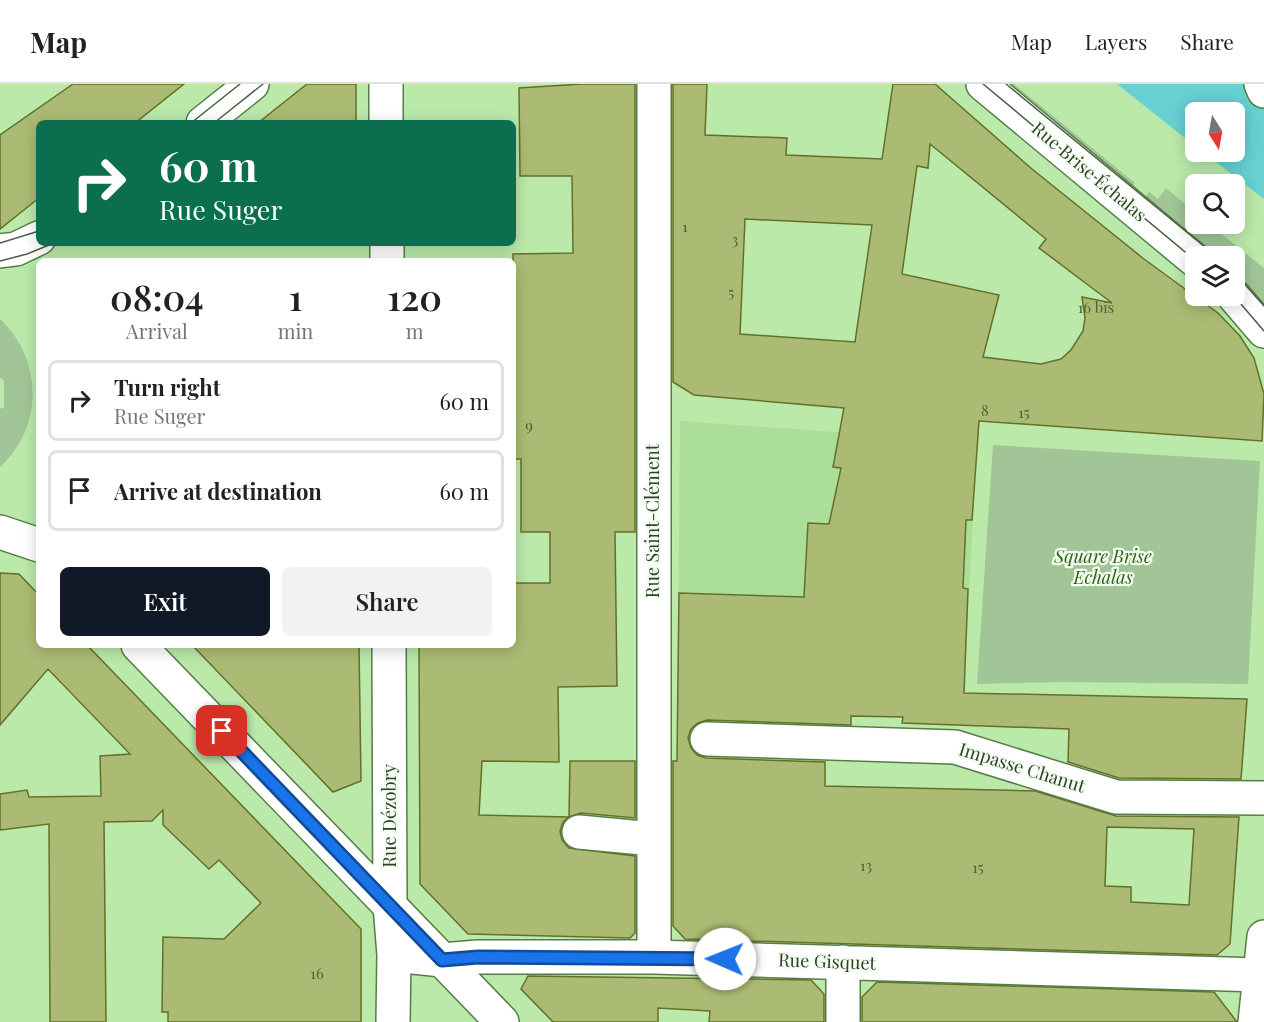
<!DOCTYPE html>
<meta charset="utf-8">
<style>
:root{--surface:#fff;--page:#f2f2f2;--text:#222;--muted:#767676;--line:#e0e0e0;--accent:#111827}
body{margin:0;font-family:"Playfair Display",serif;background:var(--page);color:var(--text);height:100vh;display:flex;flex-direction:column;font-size:22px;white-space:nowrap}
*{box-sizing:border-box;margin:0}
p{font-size:20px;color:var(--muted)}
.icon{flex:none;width:33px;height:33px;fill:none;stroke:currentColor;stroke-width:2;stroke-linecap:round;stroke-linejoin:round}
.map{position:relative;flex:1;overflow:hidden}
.side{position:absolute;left:36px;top:174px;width:480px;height:390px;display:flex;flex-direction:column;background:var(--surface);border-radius:9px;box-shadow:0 3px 15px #0003}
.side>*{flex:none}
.guide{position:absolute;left:36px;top:36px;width:480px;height:126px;border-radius:9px;box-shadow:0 3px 15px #0003;background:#0b6e4f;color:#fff;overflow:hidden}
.needle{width:39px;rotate:169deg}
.fabs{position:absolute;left:1185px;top:18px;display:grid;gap:12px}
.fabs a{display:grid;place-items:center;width:60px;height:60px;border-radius:9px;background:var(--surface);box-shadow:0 3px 15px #0003;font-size:30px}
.pin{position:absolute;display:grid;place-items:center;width:51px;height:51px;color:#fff;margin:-26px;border-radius:12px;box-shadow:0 3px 9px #0006}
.me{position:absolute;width:66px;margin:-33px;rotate:271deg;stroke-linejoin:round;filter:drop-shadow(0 0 4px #0008)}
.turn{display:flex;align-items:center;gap:21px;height:126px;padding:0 24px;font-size:27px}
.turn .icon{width:78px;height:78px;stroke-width:2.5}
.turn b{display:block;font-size:42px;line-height:51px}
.eta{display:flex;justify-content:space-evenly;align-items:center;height:102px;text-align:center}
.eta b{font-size:36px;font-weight:600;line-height:42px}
.action{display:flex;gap:12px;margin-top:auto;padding:12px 24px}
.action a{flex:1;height:69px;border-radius:9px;background:var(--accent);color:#fff;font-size:24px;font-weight:600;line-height:69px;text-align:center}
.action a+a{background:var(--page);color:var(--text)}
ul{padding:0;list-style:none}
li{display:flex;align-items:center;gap:18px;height:81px;margin:0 12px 9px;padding:0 12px;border:3px solid var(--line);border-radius:9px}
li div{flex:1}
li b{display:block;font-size:22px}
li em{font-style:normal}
header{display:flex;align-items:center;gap:36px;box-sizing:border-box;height:84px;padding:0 30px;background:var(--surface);border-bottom:2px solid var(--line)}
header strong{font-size:28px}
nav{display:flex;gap:33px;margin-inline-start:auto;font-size:21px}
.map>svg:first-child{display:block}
</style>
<header>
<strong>Map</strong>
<nav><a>Map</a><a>Layers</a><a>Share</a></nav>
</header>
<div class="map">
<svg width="1264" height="938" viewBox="0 0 1264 938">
<rect width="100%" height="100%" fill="#bae9aa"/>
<path fill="#abde99" d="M680,337L977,358L964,607L678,580Z"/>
<path fill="#a2c597" d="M993,0H1014L1135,99L1125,110Z
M1166,104L1195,128L1196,140H1209L1264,184V222L1235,199L1234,172H1204L1140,120L1149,108L1158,115Z
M0,235C43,275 44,343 0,383V325L4,323V297L0,293Z
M993,361L1260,377L1248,600L1063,598L977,600Z"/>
<path fill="#66d0d3" d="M1117,0H1264V115L1203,68H1234V28H1196L1195,62Z"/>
<path fill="#acbb73" stroke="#647028" stroke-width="1.5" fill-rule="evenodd" d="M73,0H184L135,39H39V114L0,145V51Z
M307,0H356V39H258Z
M582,0H635V448H615L617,602L558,603L559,678L482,677L479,731L569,733L563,738L560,747L562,756L569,764L635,772V849L630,854L468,850L420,800L419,561H513V499H550V448H521V375H513V170L573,169L572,92H520L519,4Z
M673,0H707L705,51L787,54L786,71L882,75L893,0H935L1032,85L1144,175L1218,229L1240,252L1254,274L1264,310L1262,357L979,337L972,436H966L963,504L968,505L964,609L1247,615L1241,695L1119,694L1068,678L1069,645L902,639L903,633L851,632V641L707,636L698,639L691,645L688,654L691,664L697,671L706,674L825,678V702L1035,707L1116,732L1239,733L1230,860L1217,871L685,855L673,842V677H677L679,509L804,513L808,439L829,440L841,384L833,383L844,324L694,311L673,298ZM930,60L1046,155L1039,164L1112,219L1082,213L1085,234L1083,247L1071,266L1061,275L1041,280L983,273L999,211L902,190L917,82L928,84ZM745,135L872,141L855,258L740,250ZM1107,743L1194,745L1189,821L1131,818V803L1105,802Z
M0,489L19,490L39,511V561H87L361,845V938H168V928H162L163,853L224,855L261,819L219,776L209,785L163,741V726L152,737L104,738L106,938H50L49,740L0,746V710L27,706L29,713L101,712L100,672L130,670L48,585L0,641Z
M192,561H359L361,697L333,708Z
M570,677H635V734L581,729L569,733Z
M528,892L811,896L824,910V938H709L710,927L658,924V938H553L521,905Z
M877,898L1214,908L1237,938H862V913Z"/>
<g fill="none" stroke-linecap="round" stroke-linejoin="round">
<defs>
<path id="minor" d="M386,0V39
M983,0L1196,177
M203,39L252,0
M387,159V177
M0,167L16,165L39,154
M1234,212L1264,247
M0,448L39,461
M138,561L502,938
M389,561L390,821L394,871L393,938
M707,655L955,663L1116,713L1264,714
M579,748L653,755
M394,871L442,876L478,873H654L1260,891
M654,873V0
M843,938V878
M1255,938L1264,853"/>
<path id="major" d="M1261,0L1264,7"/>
</defs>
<use href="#minor" stroke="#547e45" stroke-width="36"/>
<use href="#major" stroke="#547e45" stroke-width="36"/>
<use href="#minor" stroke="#fff" stroke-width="33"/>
<use href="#major" stroke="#fff" stroke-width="33"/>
<path stroke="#496241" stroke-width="1.5" d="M983,0L1196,177
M1006,0L1216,172
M191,39L240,0
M214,39L263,0
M0,159L39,147
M0,177L27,170L54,159
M1234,188L1264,222
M1234,212L1264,247"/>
</g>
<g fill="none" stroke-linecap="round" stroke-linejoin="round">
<defs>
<path id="route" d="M222,647L442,876L478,873L725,875"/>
</defs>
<use href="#route" stroke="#114b97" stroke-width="15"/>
<use href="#route" stroke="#1a73e8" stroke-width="10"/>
</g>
<g text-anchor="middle" stroke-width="4.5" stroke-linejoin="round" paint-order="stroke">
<g font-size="15" fill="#4e603c">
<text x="685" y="148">1</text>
<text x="735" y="161">3</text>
<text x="731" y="214">5</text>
<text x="1096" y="229">16 bis</text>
<text x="985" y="332">8</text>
<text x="1024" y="334">15</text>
<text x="529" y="347">9</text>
<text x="866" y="787">13</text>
<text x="978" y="789">15</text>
<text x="317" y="895">16</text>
</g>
<g font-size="18" fill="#2f4229" stroke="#f4fdf1">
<text transform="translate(1089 88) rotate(40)" y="6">Rue Brise Échalas</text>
<text transform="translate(653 437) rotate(-90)" y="6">Rue Saint-Clément</text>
<text transform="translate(1022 684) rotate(17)" y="6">Impasse Chanut</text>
<text transform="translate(390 732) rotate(-90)" y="6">Rue Dézobry</text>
<text transform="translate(827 878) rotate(2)" y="6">Rue Gisquet</text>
</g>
<g font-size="18" font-style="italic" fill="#2c6511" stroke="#f4fdf1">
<text x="1103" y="479">Square Brise<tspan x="1103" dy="21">Echalas</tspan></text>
</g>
</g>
</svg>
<div class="fabs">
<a><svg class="needle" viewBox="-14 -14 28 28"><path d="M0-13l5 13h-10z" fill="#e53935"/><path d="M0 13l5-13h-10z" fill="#767676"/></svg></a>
<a><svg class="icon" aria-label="search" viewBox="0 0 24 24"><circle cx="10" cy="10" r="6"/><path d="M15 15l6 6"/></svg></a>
<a><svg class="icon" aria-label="layers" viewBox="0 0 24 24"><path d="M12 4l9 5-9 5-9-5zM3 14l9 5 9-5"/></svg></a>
</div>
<div class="pin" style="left:222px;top:647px;background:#d93025"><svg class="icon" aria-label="arrive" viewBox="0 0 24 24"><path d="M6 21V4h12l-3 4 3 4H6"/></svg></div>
<svg class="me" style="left:725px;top:875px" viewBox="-20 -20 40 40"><circle r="19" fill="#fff"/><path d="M0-13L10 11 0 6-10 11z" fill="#1a73e8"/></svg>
<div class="guide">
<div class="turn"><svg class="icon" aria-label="right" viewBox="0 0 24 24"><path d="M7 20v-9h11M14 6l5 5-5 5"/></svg><div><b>60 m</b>Rue Suger</div></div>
</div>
<section class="side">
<div class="eta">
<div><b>08:04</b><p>Arrival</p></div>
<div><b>1</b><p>min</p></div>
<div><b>120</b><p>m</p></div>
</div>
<ul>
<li><svg class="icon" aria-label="right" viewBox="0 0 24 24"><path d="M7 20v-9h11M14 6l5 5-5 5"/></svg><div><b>Turn right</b><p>Rue Suger</p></div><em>60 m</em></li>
<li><svg class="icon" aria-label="arrive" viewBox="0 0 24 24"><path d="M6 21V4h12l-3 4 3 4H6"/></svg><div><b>Arrive at destination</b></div><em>60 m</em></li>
</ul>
<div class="action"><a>Exit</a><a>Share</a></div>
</section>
</div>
